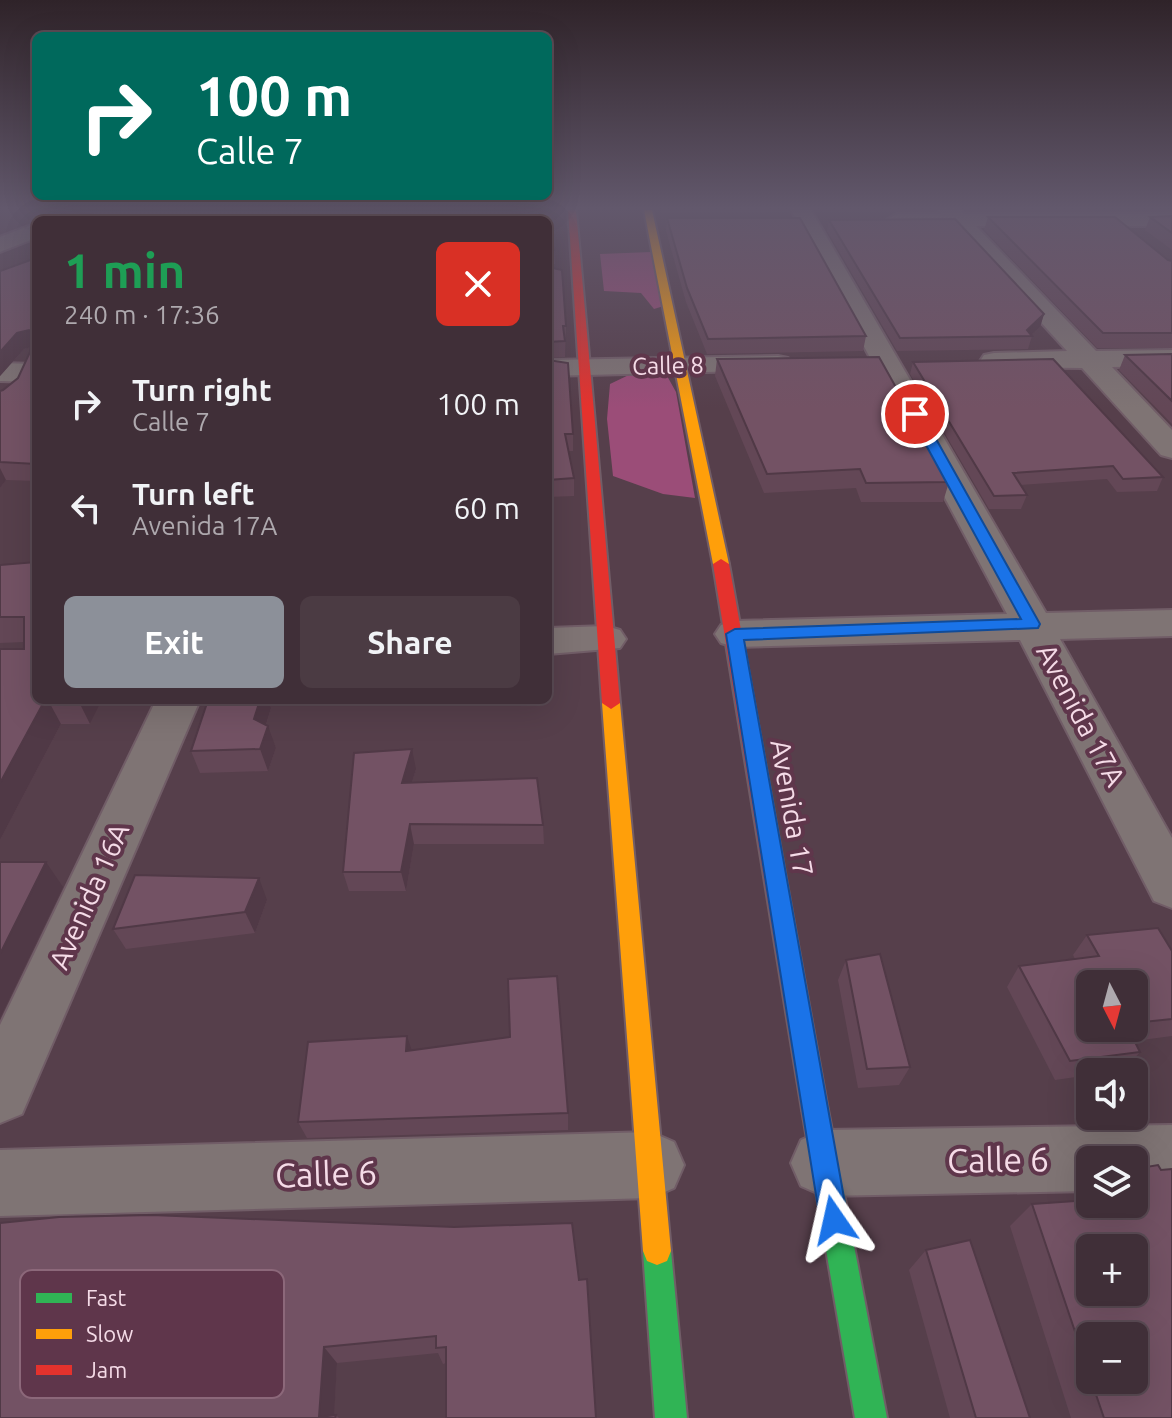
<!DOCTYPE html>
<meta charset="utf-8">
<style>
:root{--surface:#402f38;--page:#4b3b43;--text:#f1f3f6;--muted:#aea9ae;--line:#594a53;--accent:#8c9099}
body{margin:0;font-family:Ubuntu,sans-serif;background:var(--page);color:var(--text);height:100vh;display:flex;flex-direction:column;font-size:30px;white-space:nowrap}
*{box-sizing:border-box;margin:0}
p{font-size:26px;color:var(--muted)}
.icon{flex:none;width:44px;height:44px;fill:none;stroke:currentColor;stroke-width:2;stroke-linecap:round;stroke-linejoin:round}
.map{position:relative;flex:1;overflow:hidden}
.drawer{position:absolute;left:32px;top:216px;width:520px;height:488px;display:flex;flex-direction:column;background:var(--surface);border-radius:12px;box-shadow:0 8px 32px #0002,0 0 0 2px var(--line)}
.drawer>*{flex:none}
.guide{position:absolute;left:32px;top:32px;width:520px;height:168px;border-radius:12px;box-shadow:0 8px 32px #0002,0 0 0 2px var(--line);background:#00695c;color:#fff;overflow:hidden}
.needle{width:52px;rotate:174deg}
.tools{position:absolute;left:1076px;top:970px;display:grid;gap:16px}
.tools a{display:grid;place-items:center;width:72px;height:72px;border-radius:12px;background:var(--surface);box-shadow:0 8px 32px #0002,0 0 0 2px var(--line);font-size:40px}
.pin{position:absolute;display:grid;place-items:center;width:68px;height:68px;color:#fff;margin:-34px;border:4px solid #fff;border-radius:50%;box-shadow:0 2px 8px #0007}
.me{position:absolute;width:88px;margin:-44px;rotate:349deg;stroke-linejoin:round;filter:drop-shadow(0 0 6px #0008)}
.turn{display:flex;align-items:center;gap:28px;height:168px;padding:0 32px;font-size:36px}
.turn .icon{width:104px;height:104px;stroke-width:2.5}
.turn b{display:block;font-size:56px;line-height:68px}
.round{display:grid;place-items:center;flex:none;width:84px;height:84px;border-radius:12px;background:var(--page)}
.head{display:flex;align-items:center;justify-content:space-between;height:136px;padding:0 32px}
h1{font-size:48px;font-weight:700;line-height:60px;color:#1e9e55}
.primary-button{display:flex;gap:16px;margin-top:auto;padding:16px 32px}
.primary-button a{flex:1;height:92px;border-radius:12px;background:var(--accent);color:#fff;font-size:32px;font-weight:700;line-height:92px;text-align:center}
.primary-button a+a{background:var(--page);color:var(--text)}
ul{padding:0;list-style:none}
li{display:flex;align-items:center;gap:24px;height:104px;padding:0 32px}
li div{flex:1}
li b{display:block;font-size:30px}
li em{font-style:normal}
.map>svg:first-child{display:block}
</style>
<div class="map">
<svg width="1172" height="1418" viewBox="0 0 1172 1418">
<rect width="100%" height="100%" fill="#563f4b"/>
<path fill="#9b4d78" d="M651,252L667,305L654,309L641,293L604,291L600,254Z
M635,372L666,374L676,392L695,498L663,494L613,476L607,419L610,384Z"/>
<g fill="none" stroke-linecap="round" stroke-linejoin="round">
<defs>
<path id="street" d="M791,210H811L1046,613L1172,610V636L1060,639L1172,838V908L1154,901L1020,640L735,647L721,643L715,634L721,625L735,621L1007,614Z
M939,210H961L964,214H1172V226H976L1096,351L1172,350V366L1112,367L1172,430V458L1161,455L1082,368L984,367L980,361L984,355L994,353L1067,351L953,226H897L886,220L897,214H941Z
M36,223V238L0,252V237Z
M778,356L788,358L792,364L788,370L548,376V360Z
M0,363L36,364V382L0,381Z
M606,626L620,630L626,639L620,648L548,654V628Z
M156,700H200L22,1114L0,1123V1025Z
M1172,1125V1189L1134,1190V1160H1090V1191L824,1196L801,1186L791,1163L801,1140L824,1130Z
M651,1132L674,1142L684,1165L674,1188L651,1198L0,1216V1150Z"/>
<path id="fast" d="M815,1097L824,1101L828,1110L887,1418H855L802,1110L806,1101Z
M657,1237L667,1241L671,1251L687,1418H655L643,1251L647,1241Z"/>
<path id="slow" d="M644,210H652L729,564L721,569L713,564Z
M611,697L620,703L671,1251L667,1261L657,1265L647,1261L643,1251L602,703Z"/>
<path id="jam" d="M568,210H576L620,703L611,709L602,703Z
M721,559L729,564L828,1110L824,1119L815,1123L806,1119L802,1110L713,564Z"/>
</defs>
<use href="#street" stroke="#715d67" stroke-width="4"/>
<use href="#fast" stroke="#715d67" stroke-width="4"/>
<use href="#slow" stroke="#715d67" stroke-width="4"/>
<use href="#jam" stroke="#715d67" stroke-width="4"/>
<use href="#street" fill="#7f7474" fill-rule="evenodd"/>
<use href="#fast" fill="#30b455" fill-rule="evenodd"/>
<use href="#slow" fill="#ff9f0a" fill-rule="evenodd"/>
<use href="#jam" fill="#e5322d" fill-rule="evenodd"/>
</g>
<path fill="#634756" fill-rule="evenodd" d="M5,210H64L55,212L50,219Z
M66,210H554V213H551V226H548V220H70Z
M661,210H790L789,212L662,213Z
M814,210H937L936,211L816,212Z
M965,210H1095L1094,211H966Z
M1142,210H1172V212Z
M1172,216V250L1145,230L1150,217Z
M988,217L1172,261V348H1097L984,230Z
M667,218L866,336L863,351L707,354L686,302L666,231Z
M829,220L1044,314L1040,327L1031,335L1032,336L1028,349L897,351L827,231Z
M548,235L554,250L555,264L548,265Z
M36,258V481L6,480L0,488V391L3,390L18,378L30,352L31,347L24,349L0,376V271Z
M548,267L566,326L565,357L548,358Z
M1172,354V424L1119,370L1125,355Z
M717,359L949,482L943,502H861L856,488L764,493L715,376Z
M548,360L573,434V451H568L574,478V496L548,497Z
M913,362L1163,477L1157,491L1117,492L1107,479L1020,485L1027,495L1021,509H989L910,374Z
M36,562V700H102L90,724H61L0,840V649H24V642L0,643V565Z
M208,700H269L271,708L266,725L276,748L268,771L200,773L191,751Z
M416,769L412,782L543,825L544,844H414L406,891H349L343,872Z
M267,900L255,933L126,949L113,929Z
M1087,935L1172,951V1036L1134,1041L1140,1052L1123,1071L1090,1072V1075L1055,1080L1007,987L1019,966L1075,959L1073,955ZM1134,984V1028H1090Z
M846,960L910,1067L899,1085L858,1088L838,980Z
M412,1050L568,1113V1130L307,1138L298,1122Z
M1161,1170L1172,1418H1071L1010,1226L1032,1204L1076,1201L1075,1197L1090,1182V1204H1134ZM1090,1336L1134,1380H1090Z
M454,1227L446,1363L443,1364L438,1353L337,1363L334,1415H336L339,1418H0Z
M926,1250L1030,1418H950L909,1270Z"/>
<path fill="#503946" d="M47,210H64L55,212L50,219Z
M1044,314L1040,327L1030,336L1027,330Z
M29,330L35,346L24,349L0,376V352L17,333Z
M0,468L6,480L0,488Z
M45,700H48L61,724L0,840V783Z
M78,700H102L90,724Z
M260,700H269L271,708L261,741L254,719Z
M268,726L276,748L268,771L260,749Z
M412,749L416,769L406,802L402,783Z
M410,824L414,844L406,891L401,872Z
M46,862L63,887L0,1018V954Z
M259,878L267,900L255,933L245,912Z
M407,1036L413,1054L406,1051Z
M324,1347L337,1363L334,1418L319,1417Z"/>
<path fill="#735264" stroke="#503946" stroke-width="2" fill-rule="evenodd" d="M68,210H550L551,212H539L542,220H121Z
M1172,216V233L1150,217Z
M988,217H1115L1168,260L1172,261V333H1103Z
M667,218H800L866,336L708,339L687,288Z
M955,219L1044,314L1027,330L1032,336L900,338L829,220Z
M548,235L554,250H548Z
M36,258V464L0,462V391L3,390L18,378L30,352L32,333L29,330L17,333L0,352V271Z
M548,267L562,270L566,326H563L565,341L548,342Z
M1172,354V401L1125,355Z
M879,357L949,482L866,483L860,469L767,474L717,359Z
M1053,359L1163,477L1123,479L1113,466L1013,473L1027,495L994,496L913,362Z
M548,360L568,363L573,434H565L574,478L548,480Z
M36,562V700H45L0,783V649H24V617H0V565Z
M208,700H260L254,719L268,726L260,749L191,751Z
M412,749L402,783L537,778L543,825L410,824L401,872H343L354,753Z
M0,862H46L0,954Z
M135,875L259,878L245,912L113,929Z
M1158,928L1172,951V1019L1134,1023V984H1090V1028H1128L1140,1052L1070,1061L1019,966L1099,956L1087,935Z
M880,954L910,1067L867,1069L846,960Z
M557,976L568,1113L298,1122L308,1042L407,1036L406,1051L510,1037L508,979Z
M1158,1165L1161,1170L1172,1169V1418H1104L1091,1380H1134V1336H1090V1376L1032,1204L1090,1200V1204H1134V1169ZM1090,1248H1134V1292H1090Z
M152,1215L454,1227L572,1223L579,1280L587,1279L596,1418H446V1347L436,1348V1336L324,1347L319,1417L336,1415L335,1418H0V1223L59,1217Z
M970,1240L1030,1418H976L926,1250Z"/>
<linearGradient id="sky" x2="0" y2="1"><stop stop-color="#2f2329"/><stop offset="0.51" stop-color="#62586c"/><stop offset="1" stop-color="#62586c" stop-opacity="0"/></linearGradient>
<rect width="1172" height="408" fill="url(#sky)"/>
<path fill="#1a73e8" stroke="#114b97" stroke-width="2" d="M915,410L922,414L1040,624L1038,628L744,640L848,1220L844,1230L834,1234L824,1230L820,1220L726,634L735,629L1021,619L909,414Z"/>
<g text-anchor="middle" stroke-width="8" stroke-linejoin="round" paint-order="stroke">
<g font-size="24" fill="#f5dbe7" stroke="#5f364b">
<text transform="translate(668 366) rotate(-1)" y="8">Calle 8</text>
</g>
<g font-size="28" fill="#f5dbe7" stroke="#5f364b">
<text transform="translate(1081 715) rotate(62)" y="10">Avenida 17A</text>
<text transform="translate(792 808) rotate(80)" y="10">Avenida 17</text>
<text transform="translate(89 896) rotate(-66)" y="10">Avenida 16A</text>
</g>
<g font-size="34" fill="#f5dbe7" stroke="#5f364b">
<text transform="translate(998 1160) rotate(-1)" y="12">Calle 6</text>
<text transform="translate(326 1174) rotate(-2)" y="12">Calle 6</text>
</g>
</g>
<rect x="20" y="1270" width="264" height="128" rx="12" fill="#5f364b" stroke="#8c687a" stroke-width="2"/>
<rect x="36" y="1293" width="36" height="10" fill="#30b455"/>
<rect x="36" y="1329" width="36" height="10" fill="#ff9f0a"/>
<rect x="36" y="1365" width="36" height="10" fill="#e5322d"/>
<g font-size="22" fill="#f5dbe7">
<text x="86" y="1306">Fast</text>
<text x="86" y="1342">Slow</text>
<text x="86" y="1378">Jam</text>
</g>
</svg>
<div class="tools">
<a><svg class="needle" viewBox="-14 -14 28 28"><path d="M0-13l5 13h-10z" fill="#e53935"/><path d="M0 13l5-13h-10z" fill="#aea9ae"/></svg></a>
<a><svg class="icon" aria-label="sound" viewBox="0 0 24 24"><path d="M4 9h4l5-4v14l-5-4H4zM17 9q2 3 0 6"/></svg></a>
<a><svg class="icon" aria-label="layers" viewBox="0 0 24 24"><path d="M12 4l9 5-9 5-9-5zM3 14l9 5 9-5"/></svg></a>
<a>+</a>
<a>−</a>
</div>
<div class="pin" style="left:915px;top:414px;background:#d93025"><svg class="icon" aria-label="arrive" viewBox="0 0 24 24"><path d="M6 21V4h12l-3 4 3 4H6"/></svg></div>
<svg class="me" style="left:834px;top:1220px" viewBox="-20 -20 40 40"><path d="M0-17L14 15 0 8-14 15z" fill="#1a73e8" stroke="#fff" stroke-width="4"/></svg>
<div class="guide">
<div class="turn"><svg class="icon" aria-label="right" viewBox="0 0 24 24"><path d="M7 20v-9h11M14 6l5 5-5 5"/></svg><div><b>100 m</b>Calle 7</div></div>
</div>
<section class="drawer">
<div class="head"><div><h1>1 min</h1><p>240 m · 17:36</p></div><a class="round" style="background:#d93025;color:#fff"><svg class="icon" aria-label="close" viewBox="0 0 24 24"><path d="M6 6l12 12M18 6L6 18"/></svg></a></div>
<ul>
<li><svg class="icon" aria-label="right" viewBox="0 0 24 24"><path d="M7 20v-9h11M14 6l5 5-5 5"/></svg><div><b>Turn right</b><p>Calle 7</p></div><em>100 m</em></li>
<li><svg class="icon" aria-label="left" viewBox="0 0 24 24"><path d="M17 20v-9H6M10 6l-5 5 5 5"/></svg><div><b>Turn left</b><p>Avenida 17A</p></div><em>60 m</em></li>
</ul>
<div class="primary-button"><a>Exit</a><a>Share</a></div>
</section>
</div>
